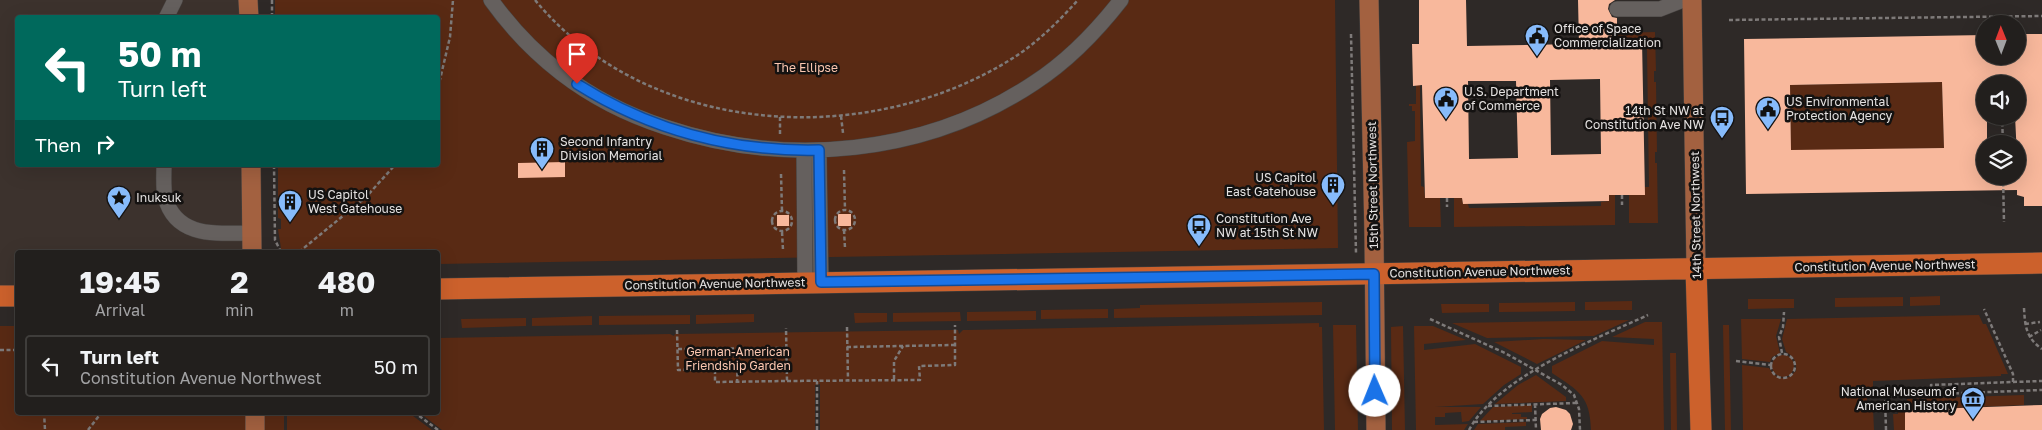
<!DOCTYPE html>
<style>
:root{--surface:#221f1d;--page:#2a2726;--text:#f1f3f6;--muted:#a2a2a4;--line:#3f3d3b}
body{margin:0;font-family:"Golos Text",sans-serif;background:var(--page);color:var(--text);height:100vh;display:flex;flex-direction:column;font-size:19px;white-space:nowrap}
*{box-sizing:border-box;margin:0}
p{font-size:16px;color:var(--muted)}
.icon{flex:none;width:28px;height:28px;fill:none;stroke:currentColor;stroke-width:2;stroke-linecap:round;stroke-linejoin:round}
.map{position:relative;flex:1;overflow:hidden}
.panel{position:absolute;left:15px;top:250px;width:425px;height:165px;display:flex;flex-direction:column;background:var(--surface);border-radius:5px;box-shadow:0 5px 20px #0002,0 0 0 1px var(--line)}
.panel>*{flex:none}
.guide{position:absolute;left:15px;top:15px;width:425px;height:152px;border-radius:5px;box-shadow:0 5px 20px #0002,0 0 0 1px var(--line);background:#00695c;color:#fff;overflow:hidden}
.needle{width:32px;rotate:359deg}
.fabs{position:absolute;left:1976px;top:15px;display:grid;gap:10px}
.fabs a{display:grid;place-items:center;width:50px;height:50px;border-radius:50%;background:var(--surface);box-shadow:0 5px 20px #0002,0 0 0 1px var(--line);font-size:25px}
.pin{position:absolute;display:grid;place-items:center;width:42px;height:42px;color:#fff;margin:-51px -21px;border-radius:50% 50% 50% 0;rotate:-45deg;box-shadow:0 0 5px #0007}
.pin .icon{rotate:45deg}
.me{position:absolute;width:55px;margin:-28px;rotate:359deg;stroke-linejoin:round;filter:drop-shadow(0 0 4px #0008)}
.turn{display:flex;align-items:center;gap:18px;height:105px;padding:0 20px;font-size:22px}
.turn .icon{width:65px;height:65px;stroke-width:2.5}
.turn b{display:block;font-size:35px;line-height:42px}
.then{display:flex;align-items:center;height:48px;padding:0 20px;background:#0003;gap:10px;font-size:19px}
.eta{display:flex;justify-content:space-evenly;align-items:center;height:85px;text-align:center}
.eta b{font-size:30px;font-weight:700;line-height:35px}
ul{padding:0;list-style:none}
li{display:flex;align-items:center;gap:15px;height:62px;margin:0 10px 8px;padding:0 10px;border:2px solid var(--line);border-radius:5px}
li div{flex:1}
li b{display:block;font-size:19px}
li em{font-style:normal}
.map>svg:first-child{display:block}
</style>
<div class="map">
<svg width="2042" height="430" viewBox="0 0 2042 430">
<rect width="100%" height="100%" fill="#2e2927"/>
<path fill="#3c322d" d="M0,0H248L249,17L18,18V165H250L252,252H18L17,296L0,285Z"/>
<path fill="#592a14" d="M275,0H1335L1338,248L438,264V252H281C281,244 279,238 278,229H281V219L278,218V165H438V18L275,17Z
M1655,32L1656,71H1654V82H1656L1657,152H1655V163H1657L1658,223H1629V195H1645V187H1649L1647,49H1642V40H1617V33Z
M1942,82L1944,148L1791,151L1790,85Z
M1416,85H1420L1421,186L1424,187L1425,198H1440L1441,227H1409L1407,142L1415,141V111H1412V106H1409V104H1416Z
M1609,195H1615V225L1454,227V198H1462L1463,204H1468L1469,208L1601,206V202L1609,201Z
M1940,296V305L1910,306V297Z
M1903,297V306L1835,307V298Z
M1794,299V308L1748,309V299Z
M1632,301V310H1585V302Z
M1322,302V315L1114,318V309L1140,308V305Z
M1575,302V311L1499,312V303Z
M1441,304H1489V312L1442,313Z
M1108,309V318L1041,319V310Z
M1036,311V320L967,321V312Z
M960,312L961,321L893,322V313Z
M854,313H887V322L855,323Z
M754,314V322L696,324V315Z
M690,315V324L599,325V316Z
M1979,315L1983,324H1986L2008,374H2001V376L1873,381V393L1867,394V408H1873L1874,430H1743L1742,365L1769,368C1774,376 1779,380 1789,377L1796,371C1797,362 1794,356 1786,352L1782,339L1787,319Z
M592,316V325L532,326V318Z
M526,318V326L462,328L461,319Z
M1741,319H1781L1776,336L1780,353L1772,357L1770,362L1742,359Z
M1629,320L1594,336L1487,338L1452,323Z
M1645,322H1662L1664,430H1591C1590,396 1579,391 1552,373V366L1602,341L1654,345V339L1612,337Z
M1319,323V327H1322L1324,430H820V384L815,385V430H442L420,413L438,412V338L670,334L674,336L675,334L951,330H958L959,334L963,330H967Z
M1333,325H1356L1358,430H1335Z
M1723,325H1729L1731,430H1725Z
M0,326H17L18,412L284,413V430H0Z
M1403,326L1405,430H1392L1391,327Z
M1414,326H1433L1466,340L1424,344V350L1475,344L1521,367V374L1504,385L1483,404L1435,407H1481L1469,421L1462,422L1461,412L1445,413V417H1435V425L1468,424L1464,430H1416Z
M1544,339L1586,340L1537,364L1494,342Z
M1670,353H1676L1677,430H1671Z
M1772 366a11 11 0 1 1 22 0a11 11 0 1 1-22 0Z
M1536,375L1566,397V401L1495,404L1518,385Z
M2024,395V405L1905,410V430H1894L1893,414H1898L1897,404L1907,403V399Z
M1532,405V412L1512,413V414H1521V417H1527V419L1480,421L1493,407Z
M287,413H409L432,430H287Z
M1526,422V426L1505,427V430H1520H1474L1478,424Z"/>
<path fill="#f8b89c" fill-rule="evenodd" d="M1419,0H1466L1467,46L1579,44L1578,0H1615L1609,4L1608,9L1612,17L1617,18V40H1642L1645,195H1609V201L1463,204L1462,198H1425L1422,85L1413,86L1412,44H1419ZM1600,79L1601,154L1551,155L1550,80ZM1468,81H1516L1518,158L1469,159Z
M2018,34H2042V206H2024V197L2017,195V190L1746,194L1744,39L1985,35V56H2018ZM1942,82L1944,148L1791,150L1790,85ZM1986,82H2015V84H2018V116H2015L2018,176H1985V144H1987V116H1985Z
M565,162V177L518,178V163Z
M838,214H851V226H838Z
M777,215H789V226H777Z
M2042,405V430H1905V410Z
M1556,407L1566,410L1570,414L1573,424L1571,430H1541L1540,419L1542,414L1550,408Z"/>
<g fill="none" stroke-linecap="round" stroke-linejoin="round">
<defs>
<path id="minor" d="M491,0C511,28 534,52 561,73C592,97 628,115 665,127C787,168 926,155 1034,83C1068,61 1096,32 1121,0
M1617,9H1660L1683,0
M166,18L175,0
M819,150L821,282
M804,151L805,282
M164,165C164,175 163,187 165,197C176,239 218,233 251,233"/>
<path id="major" d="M248,0L249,18
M1369,0L1374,236L1376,430
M1692,0L1696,269
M251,165L252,252
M255,412V430"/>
<path id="highway" d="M1696,269L1701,430
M438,289L2042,263
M0,296H18"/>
</defs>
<use href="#minor" stroke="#484442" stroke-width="16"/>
<use href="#major" stroke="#484442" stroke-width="20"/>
<use href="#highway" stroke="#484442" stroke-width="22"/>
<path stroke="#7e7a79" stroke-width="2.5" stroke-dasharray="4 2.5" stroke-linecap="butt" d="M272,0V18
M535,0C649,138 868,150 1013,58C1038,42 1059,21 1078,0
M2001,17V24
M1729,20L2042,16
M1351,34L1356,253
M438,88L450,37L453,0
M841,116L843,133
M2002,116L2003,144
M780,134V117
M274,165L275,240L281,252
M844,170L845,210
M781,174L782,211
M2003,176L2004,222
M1622,195V205
M1447,198V207
M835 220a10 10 0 1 1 20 0a10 10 0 1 1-20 0Z
M772 221a10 10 0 1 1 20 0a10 10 0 1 1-20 0Z
M844,230L845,248
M782,232L783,250
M299,252L366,197L395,165
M2024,308C2025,326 2026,338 2042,349
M1430,319L1505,353L1562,385L1574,395L1579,409L1580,430
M2025,324L2040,322
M847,327L848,380
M677,330L678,370L715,369V382L787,381L786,328
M2029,337L2041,330
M847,347L955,345
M731,348L738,364L737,382
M678,349L786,348
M0,350H18
M1782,353L1779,337L1783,327L1784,312
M1771 366a12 12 0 1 1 24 0a12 12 0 1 1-24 0Z
M1736,361L1771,365
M894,379V361L903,346
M787,381L920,380L919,366L955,365V325
M2013,382L2042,381
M1931,394V385L2013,382V374L1984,309
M1535,404L1536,430
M1488,406L1576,403
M44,412L45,430
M414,412L438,430
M1474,422L1536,420
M88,430L102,412
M817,430V381
M1469,430C1498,376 1594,340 1648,315
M1886,430L1885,396L2042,390"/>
<use href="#minor" stroke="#65605e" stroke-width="15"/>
<use href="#major" stroke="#a36140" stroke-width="19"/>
<use href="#highway" stroke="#cc612c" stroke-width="21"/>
</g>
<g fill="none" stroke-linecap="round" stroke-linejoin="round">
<defs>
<path id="route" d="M577,84C650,130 733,152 819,150L821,282L1374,274L1375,391"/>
</defs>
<use href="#route" stroke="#114b97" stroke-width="12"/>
<use href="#route" stroke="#1a73e8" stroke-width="9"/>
</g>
<defs>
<symbol id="civic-pin" viewBox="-11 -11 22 30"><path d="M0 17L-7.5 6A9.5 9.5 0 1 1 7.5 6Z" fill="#87bbfb" stroke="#141211"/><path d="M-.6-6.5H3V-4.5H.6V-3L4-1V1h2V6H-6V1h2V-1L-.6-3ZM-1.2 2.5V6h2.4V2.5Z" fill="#111"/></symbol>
<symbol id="bus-pin" viewBox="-11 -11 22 30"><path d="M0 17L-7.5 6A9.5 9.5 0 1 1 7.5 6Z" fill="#87bbfb" stroke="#141211"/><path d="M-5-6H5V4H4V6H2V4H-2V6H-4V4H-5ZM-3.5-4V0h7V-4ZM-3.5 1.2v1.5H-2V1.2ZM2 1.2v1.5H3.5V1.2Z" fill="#111"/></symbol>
<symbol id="building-pin" viewBox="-11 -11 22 30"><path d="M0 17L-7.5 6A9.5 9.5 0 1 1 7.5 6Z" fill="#87bbfb" stroke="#141211"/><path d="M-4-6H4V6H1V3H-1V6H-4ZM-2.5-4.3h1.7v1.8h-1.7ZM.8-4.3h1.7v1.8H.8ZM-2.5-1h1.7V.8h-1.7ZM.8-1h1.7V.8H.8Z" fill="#111"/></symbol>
<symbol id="sight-pin" viewBox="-11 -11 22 30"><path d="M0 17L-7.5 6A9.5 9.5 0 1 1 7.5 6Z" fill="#87bbfb" stroke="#141211"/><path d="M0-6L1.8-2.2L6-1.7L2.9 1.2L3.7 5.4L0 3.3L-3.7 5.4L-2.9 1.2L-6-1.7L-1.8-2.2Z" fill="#111"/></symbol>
<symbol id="museum-pin" viewBox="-11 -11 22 30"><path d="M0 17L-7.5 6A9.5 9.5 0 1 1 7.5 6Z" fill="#87bbfb" stroke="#141211"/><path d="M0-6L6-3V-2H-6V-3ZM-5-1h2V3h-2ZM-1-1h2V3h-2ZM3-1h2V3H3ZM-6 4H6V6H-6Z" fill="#111"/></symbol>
</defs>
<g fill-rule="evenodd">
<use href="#civic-pin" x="1523" y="22" width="28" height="38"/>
<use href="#civic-pin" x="1432" y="85" width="28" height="38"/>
<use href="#civic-pin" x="1754" y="95" width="28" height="38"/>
<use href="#bus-pin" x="1708" y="104" width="28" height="38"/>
<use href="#building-pin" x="528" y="135" width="28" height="38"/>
<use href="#building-pin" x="1319" y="171" width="28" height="38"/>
<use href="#sight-pin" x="105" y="184" width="28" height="38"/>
<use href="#building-pin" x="276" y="188" width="28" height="38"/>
<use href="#bus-pin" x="1185" y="212" width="28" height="38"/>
<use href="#museum-pin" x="1959" y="385" width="28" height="38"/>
</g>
<g text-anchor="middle" stroke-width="5" stroke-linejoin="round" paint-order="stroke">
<g font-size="12" fill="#e5e2e1" stroke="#141211" text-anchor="start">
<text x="1554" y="33">Office of Space<tspan x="1554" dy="14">Commercialization</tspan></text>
<text x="1464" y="96">U.S. Department<tspan x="1464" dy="14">of Commerce</tspan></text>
<text x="1786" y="106">US Environmental<tspan x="1786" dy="14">Protection Agency</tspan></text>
<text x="1704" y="115" text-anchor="end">14th St NW at<tspan x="1704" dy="14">Constitution Ave NW</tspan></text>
<text x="560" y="146">Second Infantry<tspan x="560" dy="14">Division Memorial</tspan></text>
<text x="1316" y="182" text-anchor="end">US Capitol<tspan x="1316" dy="14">East Gatehouse</tspan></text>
<text x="308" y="199">US Capitol<tspan x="308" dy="14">West Gatehouse</tspan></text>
<text x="136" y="202">Inuksuk</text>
<text x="1216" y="223">Constitution Ave<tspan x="1216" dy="14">NW at 15th St NW</tspan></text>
<text x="1956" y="396" text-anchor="end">National Museum of<tspan x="1956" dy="14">American History</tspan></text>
</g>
<g font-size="12" fill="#fcc7b0" stroke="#141211">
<text x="806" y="72">The Ellipse</text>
<text x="738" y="356">German-American<tspan x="738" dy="14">Friendship Garden</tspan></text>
</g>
<g font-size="12" fill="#e5e2e1" stroke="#141211">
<text transform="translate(1373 185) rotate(-91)" y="4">15th Street Northwest</text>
<text transform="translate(1696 215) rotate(-91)" y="4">14th Street Northwest</text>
<text transform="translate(1885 266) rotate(-1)" y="4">Constitution Avenue Northwest</text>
<text transform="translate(1480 272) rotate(-1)" y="4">Constitution Avenue Northwest</text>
<text transform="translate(715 284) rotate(-1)" y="4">Constitution Avenue Northwest</text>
</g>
</g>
</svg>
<div class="fabs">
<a><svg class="needle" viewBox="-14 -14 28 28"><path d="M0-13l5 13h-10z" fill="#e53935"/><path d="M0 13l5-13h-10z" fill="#a2a2a4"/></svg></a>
<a><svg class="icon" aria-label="sound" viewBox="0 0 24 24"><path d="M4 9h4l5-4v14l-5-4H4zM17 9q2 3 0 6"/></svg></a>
<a><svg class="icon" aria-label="layers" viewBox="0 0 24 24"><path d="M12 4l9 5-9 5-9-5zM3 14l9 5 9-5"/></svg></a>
</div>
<div class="pin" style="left:577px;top:84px;background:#d93025"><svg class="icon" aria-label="arrive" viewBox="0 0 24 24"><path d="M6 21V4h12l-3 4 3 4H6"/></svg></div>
<svg class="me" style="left:1375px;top:391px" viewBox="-20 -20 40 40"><circle r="19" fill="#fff"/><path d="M0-13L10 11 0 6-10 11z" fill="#1a73e8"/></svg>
<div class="guide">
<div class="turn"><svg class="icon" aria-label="left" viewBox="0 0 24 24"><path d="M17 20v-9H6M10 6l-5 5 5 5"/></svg><div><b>50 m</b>Turn left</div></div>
<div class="then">Then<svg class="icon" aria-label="right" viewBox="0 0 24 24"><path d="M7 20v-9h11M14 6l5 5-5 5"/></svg></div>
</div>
<section class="panel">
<div class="eta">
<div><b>19:45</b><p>Arrival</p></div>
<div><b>2</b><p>min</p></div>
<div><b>480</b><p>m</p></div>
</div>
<ul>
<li><svg class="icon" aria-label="left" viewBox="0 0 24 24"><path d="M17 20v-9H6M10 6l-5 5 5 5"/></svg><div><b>Turn left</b><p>Constitution Avenue Northwest</p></div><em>50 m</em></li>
</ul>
</section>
</div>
